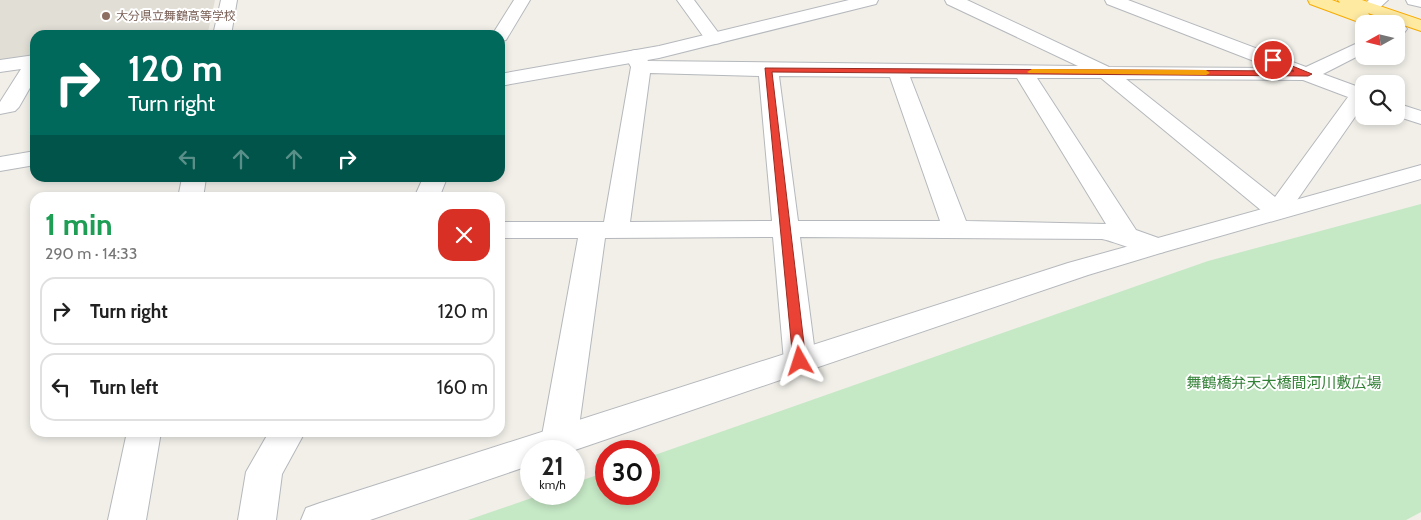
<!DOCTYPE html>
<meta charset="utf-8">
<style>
:root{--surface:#fff;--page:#f6f6f6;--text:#222;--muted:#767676;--line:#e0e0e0}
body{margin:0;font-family:Cabin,"Noto Sans JP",sans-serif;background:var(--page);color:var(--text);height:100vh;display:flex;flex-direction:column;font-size:19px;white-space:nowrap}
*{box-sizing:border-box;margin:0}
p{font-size:16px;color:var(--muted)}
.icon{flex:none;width:28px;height:28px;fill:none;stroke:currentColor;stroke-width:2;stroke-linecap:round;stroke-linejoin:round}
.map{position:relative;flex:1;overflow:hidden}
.panel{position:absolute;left:30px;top:192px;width:475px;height:245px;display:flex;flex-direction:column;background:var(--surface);border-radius:15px;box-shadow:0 2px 8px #0003}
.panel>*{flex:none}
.hud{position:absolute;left:30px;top:30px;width:475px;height:152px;border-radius:15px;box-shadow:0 2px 8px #0003;background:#00695c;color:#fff;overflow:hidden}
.needle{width:32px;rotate:262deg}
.tools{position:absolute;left:1355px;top:15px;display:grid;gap:10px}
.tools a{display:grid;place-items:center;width:50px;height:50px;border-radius:10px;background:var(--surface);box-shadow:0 2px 8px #0003;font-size:25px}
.speed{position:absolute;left:520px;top:440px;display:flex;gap:10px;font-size:25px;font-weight:700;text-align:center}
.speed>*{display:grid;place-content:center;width:65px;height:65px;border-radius:50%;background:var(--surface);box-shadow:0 2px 8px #0003;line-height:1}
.speed small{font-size:12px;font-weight:400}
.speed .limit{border:8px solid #d22;background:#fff;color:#111}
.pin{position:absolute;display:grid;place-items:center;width:42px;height:42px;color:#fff;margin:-21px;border:2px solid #fff;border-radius:50%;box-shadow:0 1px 5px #0007}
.me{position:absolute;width:55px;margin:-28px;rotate:354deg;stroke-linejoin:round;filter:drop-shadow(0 0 4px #0008)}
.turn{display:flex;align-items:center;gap:18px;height:105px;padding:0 15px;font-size:22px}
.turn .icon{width:65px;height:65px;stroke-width:2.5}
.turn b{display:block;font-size:35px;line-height:42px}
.lanes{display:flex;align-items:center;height:48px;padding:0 15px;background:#0003;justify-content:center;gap:25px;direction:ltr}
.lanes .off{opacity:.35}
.round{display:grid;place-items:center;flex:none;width:52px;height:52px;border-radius:15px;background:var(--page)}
.head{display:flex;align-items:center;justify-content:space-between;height:85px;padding:0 15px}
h1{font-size:30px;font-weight:800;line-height:38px;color:#1e9e55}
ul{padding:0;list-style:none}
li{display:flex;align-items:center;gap:15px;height:68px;margin:0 10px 8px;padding:0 5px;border:2px solid var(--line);border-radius:15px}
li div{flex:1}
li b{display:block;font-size:19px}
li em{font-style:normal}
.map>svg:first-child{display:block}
</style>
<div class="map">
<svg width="1421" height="520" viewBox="0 0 1421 520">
<rect width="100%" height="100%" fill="#f1efe8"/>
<path fill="#e1ded6" d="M0,0H215L208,32L202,35H35V59L0,64Z"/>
<path fill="#c5e8c5" d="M1421,204V512L1406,520H468L543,494H574V483L606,472V494H649V457L1208,261Z"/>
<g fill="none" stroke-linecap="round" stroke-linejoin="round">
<defs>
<path id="minor" d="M221,0H237L231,35H213Z
M514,0H530L506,40L500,41V35H492Z
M677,0H694L723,39L720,43L714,44L708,43Z
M945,0H967L1109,67L1272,68L1107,4L1105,0H1128L1306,67L1364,40V53L1323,74L1364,89V104L1286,216L1277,219L1268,216L1101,78H1037L1136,230L1164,240L1167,246L1164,252C1146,257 1121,243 1102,239L800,237L816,361L811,369L800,373L789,369L784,361L773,237L605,238L577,441L571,451H547L541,441L578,238H500V222H604L631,67L625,56L628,52L635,50L642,52L648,61L1078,66L947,4ZM650,73L759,76L772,221L630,222ZM779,76L890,77L940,221H798ZM910,77L1017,78L1106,224L966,221ZM1126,79L1303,80L1348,97L1275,197Z
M1369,0H1388L1375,12H1363L1360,8Z
M1406,0H1421V7L1408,4Z
M1396,24L1404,25L1407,29L1404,33L1396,35Z
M35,55V79L19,107L15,111L0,114V102L21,69L0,72V60Z
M1396,103L1421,111V124L1396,116Z
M182,178H206L203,198H178Z
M423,178H447L439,198H414Z
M127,432H161L146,520H108Z
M269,432H305L282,474L276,520H238L246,472Z"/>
<path id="tertiary" d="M849,0H878L876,4L659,58L500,86V74L659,46Z
M35,151V165L0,171V157Z
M1421,165V179L1164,252L1088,275L572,451H531V465L370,520H301L306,508L320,503L1068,263Z"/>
<path id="trunk" d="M1308,0H1332L1340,3L1338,0H1362L1421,20V31L1368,13L1371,17L1368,21L1362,22L1356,21L1310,4Z"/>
</defs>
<use href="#minor" stroke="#b5b8bc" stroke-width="2"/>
<use href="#tertiary" stroke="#b5b8bc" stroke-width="2"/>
<use href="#trunk" stroke="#f9ab00" stroke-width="2"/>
<use href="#minor" fill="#fff" fill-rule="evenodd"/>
<use href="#tertiary" fill="#fff" fill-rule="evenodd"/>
<use href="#trunk" fill="#feeaa1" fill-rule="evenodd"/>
</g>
<path fill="#ea4335" stroke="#982c22" d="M1270,59H1275L1312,74L1308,76L772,72L806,361L804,365H795L793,361L765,68L1294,71L1270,62Z"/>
<path fill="#f59e0b" d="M1032,69L1206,70L1210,73L1206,75L1029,73L1027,72Z"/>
<circle fill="#8d6e63" stroke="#fff" stroke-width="2" cx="106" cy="16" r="5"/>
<g text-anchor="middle" stroke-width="4" stroke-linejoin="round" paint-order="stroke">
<g font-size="12" fill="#785e54" stroke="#fff" text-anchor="start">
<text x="116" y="20">大分県立舞鶴高等学校</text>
</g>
<g font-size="15" fill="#348238" stroke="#fff">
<text x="1284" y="388">舞鶴橋弁天大橋間河川敷広場</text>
</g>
</g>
</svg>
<div class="tools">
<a><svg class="needle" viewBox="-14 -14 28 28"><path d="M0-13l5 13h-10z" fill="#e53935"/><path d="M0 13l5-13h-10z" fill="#767676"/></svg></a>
<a><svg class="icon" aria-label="search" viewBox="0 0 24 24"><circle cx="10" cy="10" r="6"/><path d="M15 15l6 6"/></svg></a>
</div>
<div class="speed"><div>21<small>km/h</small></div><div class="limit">30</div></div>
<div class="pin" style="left:1273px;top:60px;background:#d93025"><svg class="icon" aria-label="arrive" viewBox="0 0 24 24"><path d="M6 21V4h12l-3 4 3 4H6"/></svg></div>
<svg class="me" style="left:800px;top:361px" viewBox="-20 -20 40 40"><path d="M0-17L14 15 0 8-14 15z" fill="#ea4335" stroke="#fff" stroke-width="4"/></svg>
<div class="hud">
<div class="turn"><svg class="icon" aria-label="right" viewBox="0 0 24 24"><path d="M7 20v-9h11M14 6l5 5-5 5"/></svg><div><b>120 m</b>Turn right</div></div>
<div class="lanes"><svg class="icon off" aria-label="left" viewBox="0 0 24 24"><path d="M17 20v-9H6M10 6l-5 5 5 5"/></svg><svg class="icon off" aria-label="ahead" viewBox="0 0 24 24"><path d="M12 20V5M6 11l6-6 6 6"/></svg><svg class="icon off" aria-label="ahead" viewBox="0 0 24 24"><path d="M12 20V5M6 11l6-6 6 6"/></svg><svg class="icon" aria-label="right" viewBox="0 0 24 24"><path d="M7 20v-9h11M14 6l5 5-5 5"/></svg></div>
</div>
<section class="panel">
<div class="head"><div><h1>1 min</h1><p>290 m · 14:33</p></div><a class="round" style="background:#d93025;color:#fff"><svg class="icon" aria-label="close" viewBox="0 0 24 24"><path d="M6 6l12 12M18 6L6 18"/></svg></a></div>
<ul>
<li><svg class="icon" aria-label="right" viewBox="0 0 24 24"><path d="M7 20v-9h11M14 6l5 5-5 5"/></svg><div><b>Turn right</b></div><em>120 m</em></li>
<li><svg class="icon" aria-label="left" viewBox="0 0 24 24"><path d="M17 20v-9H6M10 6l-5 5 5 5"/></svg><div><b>Turn left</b></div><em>160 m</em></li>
</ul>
</section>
</div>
